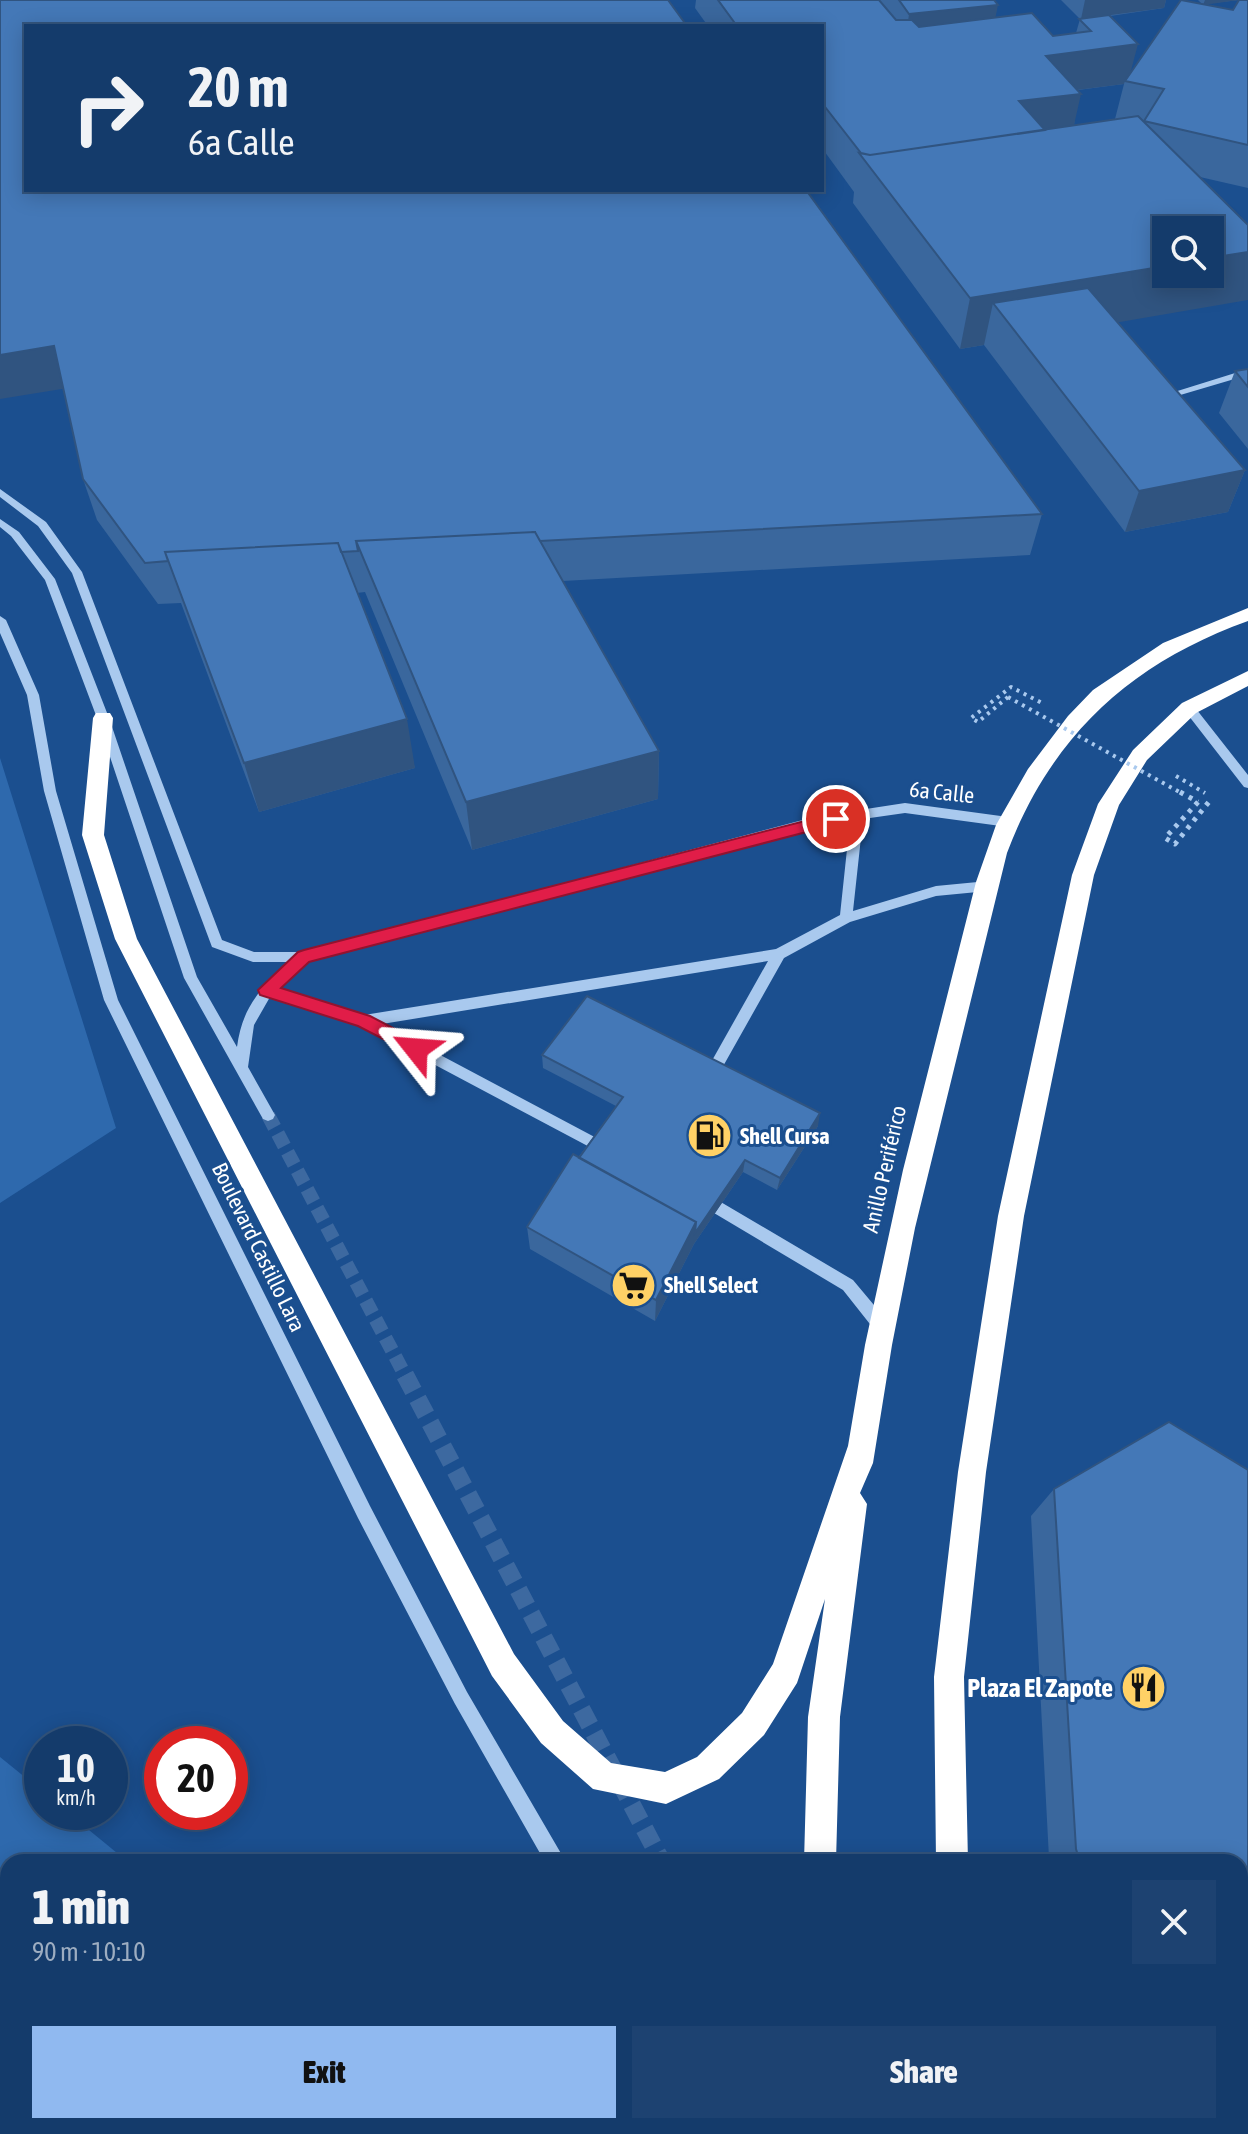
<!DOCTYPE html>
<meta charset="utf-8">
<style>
:root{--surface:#143b6b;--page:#1d4271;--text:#f1f3f6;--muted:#9dadc1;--line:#33557e;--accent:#90b9f0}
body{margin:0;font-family:"Asap Condensed",sans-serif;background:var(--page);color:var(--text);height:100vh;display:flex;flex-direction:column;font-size:30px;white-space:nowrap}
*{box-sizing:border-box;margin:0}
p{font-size:26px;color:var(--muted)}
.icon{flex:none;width:44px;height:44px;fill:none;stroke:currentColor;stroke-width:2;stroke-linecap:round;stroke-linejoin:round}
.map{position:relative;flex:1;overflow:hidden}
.drawer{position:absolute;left:0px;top:1854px;width:1248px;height:280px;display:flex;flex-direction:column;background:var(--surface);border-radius:24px 24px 0 0;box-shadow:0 4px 20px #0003,0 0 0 2px var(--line)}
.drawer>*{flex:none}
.hud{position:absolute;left:24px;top:24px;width:800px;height:168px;border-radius:0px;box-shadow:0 4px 20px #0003,0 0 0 2px var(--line);background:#143b6b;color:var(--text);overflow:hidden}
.buttons{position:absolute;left:1152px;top:216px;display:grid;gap:16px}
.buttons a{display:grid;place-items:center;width:72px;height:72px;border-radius:0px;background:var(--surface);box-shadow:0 4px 20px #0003,0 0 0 2px var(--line);font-size:40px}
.speed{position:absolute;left:24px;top:1726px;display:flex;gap:16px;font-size:40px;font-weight:700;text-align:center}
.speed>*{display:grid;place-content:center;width:104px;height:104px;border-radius:50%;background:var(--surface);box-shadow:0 4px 20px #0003,0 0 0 2px var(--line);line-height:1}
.speed small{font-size:20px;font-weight:400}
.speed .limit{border:12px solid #d22;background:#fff;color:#111}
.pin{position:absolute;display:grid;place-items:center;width:68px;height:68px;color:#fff;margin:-34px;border:4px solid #fff;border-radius:50%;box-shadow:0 2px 8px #0007}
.me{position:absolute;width:88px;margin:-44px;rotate:298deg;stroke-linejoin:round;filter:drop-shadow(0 0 6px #0008)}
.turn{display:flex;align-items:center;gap:28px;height:168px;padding:0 32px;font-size:36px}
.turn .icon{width:104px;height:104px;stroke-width:2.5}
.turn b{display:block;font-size:56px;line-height:68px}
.round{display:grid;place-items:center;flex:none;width:84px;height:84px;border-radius:0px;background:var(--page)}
.head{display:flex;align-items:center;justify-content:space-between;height:136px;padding:0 32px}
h1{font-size:48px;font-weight:800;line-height:60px}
.cta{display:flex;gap:16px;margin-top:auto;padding:16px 32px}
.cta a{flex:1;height:92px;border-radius:0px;background:var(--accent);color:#111;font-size:32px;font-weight:800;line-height:92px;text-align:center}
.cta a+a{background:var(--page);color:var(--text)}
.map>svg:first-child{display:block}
</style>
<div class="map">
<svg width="1248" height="2134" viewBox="0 0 1248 2134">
<rect width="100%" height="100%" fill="#1b4f8f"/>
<path fill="#2e69ad" d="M0,758L116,1128L0,1203Z
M0,1757L42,1791V1812H67L128,1862H8V2126H344L347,2134H0Z"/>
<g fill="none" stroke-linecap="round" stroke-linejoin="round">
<path stroke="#3d69a0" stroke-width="14" stroke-dasharray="14 7" stroke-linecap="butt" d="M268,1115L406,1377"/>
<path stroke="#3d69a0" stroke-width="18" stroke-dasharray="18 9" stroke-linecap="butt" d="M405,1375L662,1862
M801,2126L805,2134"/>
<path stroke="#a9c9ee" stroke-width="4" stroke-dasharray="3 5" stroke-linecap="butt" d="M1008,697L978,722L971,718L1011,687L1042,703
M1176,776L1205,793"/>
<path stroke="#a9c9ee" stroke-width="5" stroke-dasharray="4 6" stroke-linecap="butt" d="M1198,802L1165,838L1175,844L1212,798"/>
<path fill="#a9c9ee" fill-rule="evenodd" d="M1248,369V375L1160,401L1155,398Z
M0,489L46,522L82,572L222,940L254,952H304L814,817L905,803L1008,817L1014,822L1008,827L905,813L863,819L853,911L936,886L988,881L994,886L988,891L936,896L850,922L784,958L717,1077H707L705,1073L768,961L382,1024L604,1142L606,1146L604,1150L599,1152L360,1025L270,997L254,1025L248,1067L275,1115L273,1119L268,1121L263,1119L184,978L97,718L45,580L11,536L0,527V519L19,532L55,579L109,718L197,977L237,1047C242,1008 260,988 289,962H253L212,947L72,573L38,526L0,497ZM850,821L840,915L776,949L364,1015L278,988L308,961L814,827Z
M0,616L6,620L39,695L56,791L118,1000L370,1506L467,1692L566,1862H545L455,1704L358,1518L104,1000L44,791L27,695L0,633Z
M1189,704L1193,705L1248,775V788L1244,787L1185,711V705Z
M719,1201L853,1280L889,1323L891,1328L889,1333L883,1335L877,1333L843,1290L714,1213L712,1208L714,1203Z
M702,2126H723L726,2134H705Z"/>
<path fill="#fff" fill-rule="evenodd" d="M1248,608V621C1131,663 1051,736 1007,853L915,1228L892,1345L873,1463L860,1493L867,1504L840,1717L836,1862H804L808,1717L825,1599L797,1683L764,1735L719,1779L666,1804L593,1789L541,1743L492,1676L115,939L82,835L93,718L96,713H110L113,718L104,835L137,939L514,1654L563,1721L611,1763L665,1772L697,1757L742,1713L773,1664L848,1446L865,1345L903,1170L976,882L996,825L1028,769L1068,716L1093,690L1163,643Z
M1248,671V686L1196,713L1147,760L1119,805L1094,875L1024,1216L986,1472L964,1677L968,1862H936L934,1677L958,1472L998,1216L1072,875L1098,804L1133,750L1182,703Z
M814,2126H850V2134H814Z
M964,2126H1000L1002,2134H966Z"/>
<path stroke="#a9c9ee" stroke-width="4" stroke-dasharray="3 5" stroke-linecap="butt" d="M1008,697L1183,794"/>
<path stroke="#a9c9ee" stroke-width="5" stroke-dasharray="4 6" stroke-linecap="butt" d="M1180,792L1198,802"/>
</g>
<path fill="#3a679d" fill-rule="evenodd" d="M0,0L1042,514L1030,555L563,581L659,751L658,799L472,850L365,592L357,593L415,768L259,812L181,603L158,604L97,520L83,479L63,389Z
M696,0H994L995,18L1053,36L1076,33L1080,19L1061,0H1166L1164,8L1110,16L1131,73L1202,4L1198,0H1248V188L1200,177L1118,322L1245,470L1228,512L1125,532L984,345L960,349L853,203L854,192L822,148V26H708L695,8ZM1239,0L1233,10L1205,4ZM1124,84L1115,119L1074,125L1078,90Z
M1248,369V449L1219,413L1235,371Z
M542,1055L818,1126L777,1190L743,1172L694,1244L655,1321L530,1249L527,1227L616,1106L543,1068Z
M1169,1422L1248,1470V2134H1131L1128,2126H1240V1862H1050L1049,1858L1031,1516L1054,1489Z"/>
<path fill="#305480" d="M1085,0H1166L1164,8L1081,19Z
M1205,0H1239L1203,5Z
M998,5L990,44L904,53L909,14Z
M1138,44L1128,82L1125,81L1124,84L1037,95L1046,56Z
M1081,94L1072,134L1011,141L1019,101Z
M1248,252V300L1021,339L993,303L984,345L960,349L970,298L1166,266V274H1210V258Z
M54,346L68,388L0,399V355Z
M1245,470L1228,512L1125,532L1139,491Z
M407,719L415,768L259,812L244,763Z
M659,751L658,799L472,850L466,802Z
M820,1113L818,1126L777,1190L780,1178Z
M745,1160L743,1172L694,1244L655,1321L656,1300L696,1222Z"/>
<path fill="#4478b7" stroke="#305480" stroke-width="2" d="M0,0H668L687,26H26V190H806L1042,514L540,541L535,532L356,541L358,551L341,552L338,543L165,552L168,561L145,563L83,479L54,346L0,355Z
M718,0H879L896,20H912L919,27L1032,13L1053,36L1091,31L1079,19L1109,15L1138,44L1046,56L1081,94L1019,101L1045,130L870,155L861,153L822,103V26H737Z
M899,0H994L998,5L909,14Z
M1181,0L1233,10L1239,0H1248V145L1144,121L1164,89L1125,81Z
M1138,116L1248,225V252L1210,258V230H1166V266L970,298L859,153L870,155Z
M1088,288L1245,470L1139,491L993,303Z
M1248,369V387L1235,371Z
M535,532L659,751L466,802L356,541Z
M338,543L407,719L244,763L165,552Z
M587,996L820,1113L780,1178L745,1160L695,1233L696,1222L579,1158L623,1097L542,1055Z
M573,1154L696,1222L656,1300L527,1227Z
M1169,1422L1248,1470V2134H1163L1161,2126H1240V1862H1080L1076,1849L1054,1489Z"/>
<path fill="#e11d48" stroke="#92132f" stroke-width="2" d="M836,813L841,814V823L309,962L281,988L370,1016L422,1043L425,1049L422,1054L416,1056L358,1026L260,995L258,990L298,952L304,950Z"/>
<defs>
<symbol id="fuel-disc" viewBox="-11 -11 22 22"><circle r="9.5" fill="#ffd166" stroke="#1b4f8f"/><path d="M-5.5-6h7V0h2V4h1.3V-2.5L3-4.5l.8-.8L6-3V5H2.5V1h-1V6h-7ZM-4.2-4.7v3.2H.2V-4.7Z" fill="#111"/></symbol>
<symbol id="supermarket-disc" viewBox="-11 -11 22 22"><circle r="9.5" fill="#ffd166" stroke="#1b4f8f"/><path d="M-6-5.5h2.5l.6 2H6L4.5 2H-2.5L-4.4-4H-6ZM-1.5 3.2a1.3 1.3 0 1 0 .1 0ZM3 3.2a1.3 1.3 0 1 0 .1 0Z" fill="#111"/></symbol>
<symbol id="restaurant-disc" viewBox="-11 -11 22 22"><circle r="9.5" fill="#ffd166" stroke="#1b4f8f"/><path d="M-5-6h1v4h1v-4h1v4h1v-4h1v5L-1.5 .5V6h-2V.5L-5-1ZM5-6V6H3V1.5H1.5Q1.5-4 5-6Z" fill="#111"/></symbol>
</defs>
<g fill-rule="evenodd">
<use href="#fuel-disc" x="684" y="1110" width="51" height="51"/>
<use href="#supermarket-disc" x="608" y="1260" width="51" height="51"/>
<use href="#restaurant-disc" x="1118" y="1662" width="51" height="51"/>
</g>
<g text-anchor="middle" stroke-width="6" stroke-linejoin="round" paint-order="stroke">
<g font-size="22" fill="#fff" stroke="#1b4f8f">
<text transform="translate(942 792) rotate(6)" y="8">6a Calle</text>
<text transform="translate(884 1169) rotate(-77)" y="8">Anillo Periférico</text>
<text transform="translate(259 1247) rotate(64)" y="8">Boulevard Castillo Lara</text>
</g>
<g font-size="22" font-weight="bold" fill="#fff" stroke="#1b4f8f" text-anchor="start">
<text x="740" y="1144">Shell Cursa</text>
<text x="664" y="1293">Shell Select</text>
</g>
<g font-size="26" font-weight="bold" fill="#fff" stroke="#1b4f8f" text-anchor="end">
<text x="1113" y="1697">Plaza El Zapote</text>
</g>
</g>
</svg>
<div class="buttons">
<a><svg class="icon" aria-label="search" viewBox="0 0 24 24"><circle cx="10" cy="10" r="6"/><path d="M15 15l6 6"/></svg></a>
</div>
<div class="speed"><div>10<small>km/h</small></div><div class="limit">20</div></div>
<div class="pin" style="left:836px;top:819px;background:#d93025"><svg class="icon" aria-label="arrive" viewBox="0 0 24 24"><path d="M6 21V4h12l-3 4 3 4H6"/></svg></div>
<svg class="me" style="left:416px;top:1049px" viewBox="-20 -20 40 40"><path d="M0-17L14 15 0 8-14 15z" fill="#e11d48" stroke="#fff" stroke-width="4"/></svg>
<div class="hud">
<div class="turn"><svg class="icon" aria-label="right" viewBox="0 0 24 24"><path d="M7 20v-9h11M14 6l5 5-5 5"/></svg><div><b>20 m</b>6a Calle</div></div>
</div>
<section class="drawer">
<div class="head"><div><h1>1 min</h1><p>90 m · 10:10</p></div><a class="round"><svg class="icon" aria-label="close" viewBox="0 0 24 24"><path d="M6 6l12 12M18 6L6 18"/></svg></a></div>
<div class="cta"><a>Exit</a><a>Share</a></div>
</section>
</div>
